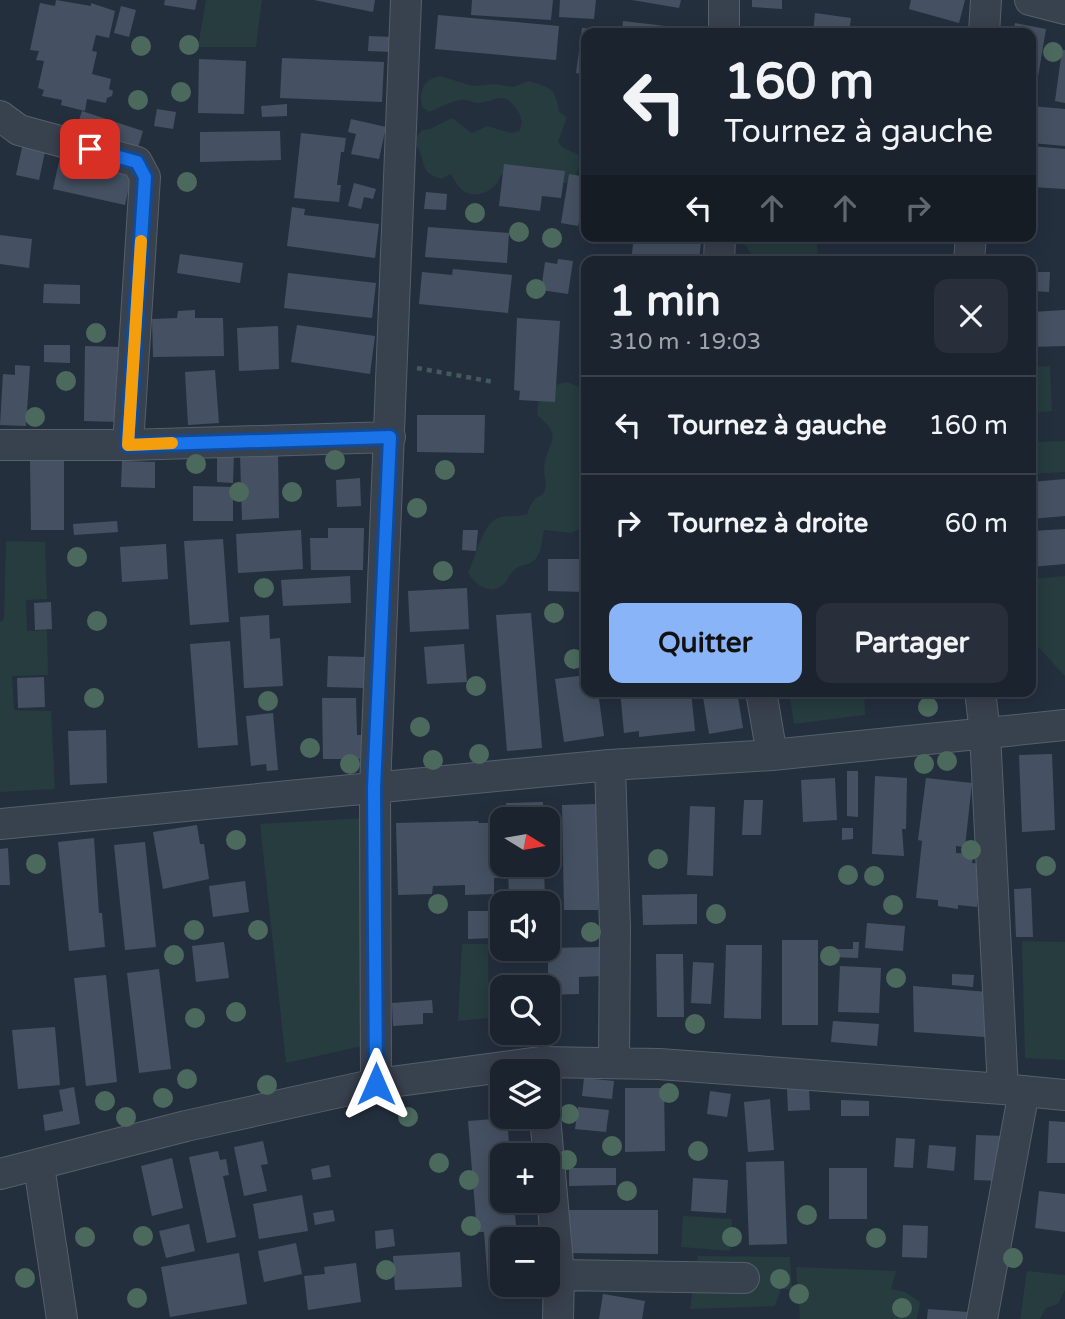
<!DOCTYPE html>
<html lang="fr">
<meta charset="utf-8">
<style>
:root{--surface:#1b232e;--page:#282f3a;--text:#f1f3f6;--muted:#a0a4aa;--line:#39404a;--accent:#8ab4f8}
body{margin:0;font-family:"Varela Round",sans-serif;background:var(--page);color:var(--text);height:100vh;display:flex;flex-direction:column;font-size:26px;white-space:nowrap}
*{box-sizing:border-box;margin:0}
p{font-size:23px;color:var(--muted)}
.icon{flex:none;width:38px;height:38px;fill:none;stroke:currentColor;stroke-width:2;stroke-linecap:round;stroke-linejoin:round}
.map{position:relative;flex:1;overflow:hidden}
.details{position:absolute;left:581px;top:256px;width:455px;height:441px;display:flex;flex-direction:column;background:var(--surface);border-radius:14px;box-shadow:0 4px 18px #0003,0 0 0 2px var(--line)}
.details>*{flex:none}
.banner{position:absolute;left:581px;top:28px;width:455px;height:214px;border-radius:14px;box-shadow:0 4px 18px #0003,0 0 0 2px var(--line);background:#1b232e;color:var(--text);overflow:hidden}
.needle{width:46px;rotate:101deg}
.controls{position:absolute;left:490px;top:807px;display:grid;gap:14px}
.controls a{display:grid;place-items:center;width:70px;height:70px;border-radius:14px;background:var(--surface);box-shadow:0 4px 18px #0003,0 0 0 2px var(--line);font-size:35px}
.pin{position:absolute;display:grid;place-items:center;width:60px;height:60px;color:#fff;margin:-30px;border-radius:14px;box-shadow:0 4px 10px #0006}
.me{position:absolute;width:77px;margin:-38px;rotate:0deg;stroke-linejoin:round;filter:drop-shadow(0 0 5px #0008)}
.turn{display:flex;align-items:center;gap:24px;height:147px;padding:0 28px;font-size:32px}
.turn .icon{width:91px;height:91px;stroke-width:2.5}
.turn b{display:block;font-size:49px;line-height:60px}
.lanes{display:flex;align-items:center;height:66px;padding:0 28px;background:#0003;justify-content:center;gap:35px;direction:ltr}
.lanes .off{opacity:.35}
.round{display:grid;place-items:center;flex:none;width:74px;height:74px;border-radius:14px;background:var(--page)}
.headline{display:flex;align-items:center;justify-content:space-between;height:119px;padding:0 28px}
h1{font-size:42px;font-weight:700;line-height:52px}
.action{display:flex;gap:14px;margin-top:auto;padding:14px 28px}
.action a{flex:1;height:80px;border-radius:14px;background:var(--accent);color:#111;font-size:28px;font-weight:700;line-height:80px;text-align:center}
.action a+a{background:var(--page);color:var(--text)}
ul{padding:0;list-style:none}
li{display:flex;align-items:center;gap:21px;height:98px;padding:0 28px;border-top:2px solid var(--line)}
li div{flex:1}
li b{display:block;font-size:26px}
li em{font-style:normal}
.map>svg:first-child{display:block}
</style>
<div class="map">
<svg width="1065" height="1319" viewBox="0 0 1065 1319">
<rect width="100%" height="100%" fill="#242f3e"/>
<path fill="#263c3f" d="M206,0H262L256,47H198Z
M440,76L473,86L497,84L513,87L529,81C552,89 555,87 559,112L567,117L558,142L563,148L578,154L580,164L574,180C555,190 527,176 507,171L500,176C497,191 473,202 460,188C456,184 454,178 450,174L442,179C415,172 429,157 413,142L422,130L430,129L452,118L472,133L487,126L511,133L519,131C523,123 522,118 517,110C504,89 495,102 478,103C472,103 467,99 461,100C451,101 439,108 429,112L422,107C418,91 424,79 440,76Z
M740,236H819L817,246L818,261H752C753,250 743,246 740,236Z
M1050,366L1052,411L1031,413V367Z
M566,382L586,389V432L582,434L581,443L586,459V526L571,533L544,530C542,538 542,550 537,557C532,566 521,563 514,570C510,574 508,580 504,584C491,596 476,586 468,573C475,559 483,522 498,518C507,515 517,517 527,514C529,509 531,503 535,499C539,495 541,497 544,492C548,486 544,477 544,470C545,442 567,439 537,415L539,397L542,389Z
M1065,441V472L1031,474V442Z
M6,541L45,542L47,599L26,600L27,631L47,630L48,675L12,676L14,710L51,711L55,789L0,792V622L4,619Z
M1065,576V676L1031,639V579Z
M789,691H864L865,715L794,724Z
M363,818L362,1046L286,1063L260,824Z
M1022,941L1065,942V1060L1025,1058Z
M462,944H488L489,1018L458,1021Z
M683,1216L732,1219L730,1251L681,1247Z
M698,1256L790,1257L792,1289H781L775,1306L690,1309Z
M796,1267L896,1271L891,1289L905,1292L920,1302L917,1319H800Z
M1027,1271L1065,1275V1290L1058,1304L1046,1308L1040,1319H1020Z"/>
<path fill="#455162" d="M56,0L91,6V3L115,11L109,38L96,35L92,51L97,52L92,74L111,79L109,89L113,91L112,96L107,98L106,103L87,99L85,111L61,105L62,100L42,96L44,90L38,88L44,61L36,60L39,51L30,50L40,3L55,6Z
M165,0H197L195,10L164,5Z
M314,0H375L373,12Z
M472,0H553L551,20L471,15Z
M560,0H596L594,19L559,17Z
M632,0H681L679,8Z
M752,0H782V9L752,7Z
M911,0H965L959,23L909,9Z
M121,6L136,10L129,37L114,33Z
M815,13L851,18L849,33H813Z
M438,15L559,26L556,60L435,49Z
M623,21L691,29L690,33H622Z
M1015,23L1046,29L1034,101H1031V33H1013Z
M582,28L598,30L597,33H586V75L576,73Z
M369,36L393,37L392,52L368,51Z
M1062,50H1065V103L1055,101Z
M282,58L384,62L382,102L280,98Z
M199,59L246,61L244,114L198,113Z
M287,104V116L262,117L261,106Z
M1031,106L1065,109V146L1031,143Z
M157,109L176,112L173,129L154,126Z
M82,111L143,131L137,151L75,132Z
M351,119L386,127L379,159L351,154L356,134L348,132Z
M280,131L281,160L200,162V132Z
M301,133L346,138L344,152H341L337,185H341L339,202L294,198Z
M23,143L46,147L39,180L16,175Z
M1031,146L1065,149V189L1031,187Z
M61,152L75,155L74,161L132,174L125,205L53,189Z
M504,164L565,171L561,198L542,196L540,211L499,206Z
M569,174L586,177V218L580,217L578,226L561,223Z
M354,183L376,189L373,199L364,197L361,209L348,206Z
M426,192L447,194L446,210L424,209Z
M292,207L305,209L304,215L379,224L375,258L287,246Z
M428,227L509,233L507,263L425,257Z
M0,235L32,239L29,268L0,264Z
M634,236L701,243L699,261H631Z
M180,254L243,263L240,283L177,273Z
M558,259L573,261L568,294L541,290L545,262L557,264Z
M453,269L512,275L508,313L419,304L422,272L452,275Z
M1031,272H1050L1049,292L1031,291Z
M288,273L376,283L372,318L284,308Z
M44,284L80,285V304L43,303Z
M195,310V318H223L224,356L153,357L152,319L177,318L178,311Z
M1065,310V346L1031,347V312Z
M517,318L560,321L555,402L519,400L520,391L514,390Z
M297,325L375,336L370,374L291,362Z
M278,326L279,369L239,371L237,328Z
M44,345H70V363L44,362Z
M85,346L121,347L119,422L84,421Z
M15,365L30,366L26,426L0,425L3,374L15,375Z
M215,370L219,423L188,425L185,372Z
M417,415H485L484,453L417,452Z
M217,453H234L233,483L217,482Z
M278,453L279,518L242,520L240,454Z
M30,461H64V530H31Z
M122,461L155,462V488L121,487Z
M360,478L361,506L337,507L336,480Z
M1065,479V516L1031,519V482Z
M193,486L233,487V521H193Z
M117,521L118,532L74,535L73,524Z
M328,528H364L363,570H311L310,538H328Z
M1065,529V564L1031,567V531Z
M301,530L303,569L238,573L236,534Z
M463,530H478L476,551L462,550Z
M223,539L229,622L190,625L184,541Z
M166,544L168,579L122,582L120,547Z
M548,559H586V592L548,591Z
M350,576L351,603L283,606L281,580Z
M467,588L469,629L410,632L408,591Z
M51,602L52,629L35,630L34,603Z
M531,613L542,748L507,751L496,615Z
M269,615L270,639L280,638L283,686L244,688L240,617Z
M230,641L238,745L198,748L190,644Z
M464,644L467,682L427,684L424,647Z
M328,656L365,657V688L327,687Z
M586,675V691H598L604,736L564,742L555,679Z
M44,677L45,707L18,708L17,678Z
M620,691H691L695,731L639,737V731L624,733Z
M702,691H737L743,728L709,734Z
M322,698H356L357,735H361V759H323Z
M273,713L278,770L267,771L266,764L251,766L246,716Z
M106,730L107,783L70,785L68,731Z
M1052,754L1055,830L1022,832L1019,755Z
M847,771H858V817L847,816Z
M875,776L907,778L906,829H902L904,856L872,854Z
M835,778L837,820L803,822L801,780Z
M926,778L972,783L965,847L956,846V853L973,854L972,863L982,864L977,907L958,905V909L938,906V900L916,898L922,841L918,840Z
M744,800H763L761,835H742Z
M543,802V819H507L506,803Z
M597,804V844H603V860H598V910H564L562,805Z
M690,806L715,807L713,876L687,875Z
M478,821L479,823H493L494,859H498L499,878H494V894L465,895V885L433,886L432,894L398,895L396,823Z
M197,825L200,844H204L209,879L163,889L153,832Z
M842,828H853V839L842,840Z
M94,838L99,913H102L105,947L69,951L58,842Z
M145,842L156,947L125,950L114,845Z
M8,848L10,885H0V849Z
M508,864H544L545,903H509Z
M245,881L249,912L213,917L209,886Z
M1031,888L1033,937H1016L1014,889Z
M697,894V924L643,925L642,895Z
M468,911H495L494,938L468,939Z
M867,923L905,926L903,951L865,948Z
M782,940H818V1025H782Z
M224,942L229,978L196,982L192,946Z
M853,942H859L858,958L831,957V949H853Z
M726,945H762L761,1019L724,1018Z
M601,947L602,976L579,977V994L548,995V948Z
M656,954H683L684,1017H657Z
M693,962L714,963L711,1004L691,1003Z
M840,966L881,968L879,1013L838,1012Z
M159,969L171,1069L139,1073L127,973Z
M952,974L974,975L973,987L952,985Z
M106,975L117,1082L86,1086L74,978Z
M913,986L988,992L985,1037L914,1032Z
M432,1000L433,1013H423V1024L393,1026L392,1003Z
M833,1021L879,1024L877,1046L831,1042Z
M55,1027L60,1085L18,1089L12,1030Z
M584,1078L614,1081L612,1099L582,1096Z
M74,1087L80,1124L45,1131L43,1115L63,1111L59,1090Z
M625,1088H664L665,1151L625,1152Z
M787,1089H809L810,1110L788,1111Z
M710,1091L731,1094L727,1117L707,1114Z
M770,1099L774,1150L748,1152L744,1102Z
M841,1100L869,1101V1116H841Z
M578,1107L609,1110L606,1132L575,1129Z
M507,1118L510,1155H502V1200H514L517,1239H502V1281L488,1283L484,1232H477L468,1121Z
M1049,1121L1065,1122V1163H1047Z
M976,1135L1004,1136L1002,1181L974,1180Z
M896,1138L915,1139L913,1168L894,1167Z
M263,1141L268,1164L261,1165L267,1191L244,1196L234,1147Z
M929,1145L956,1147L954,1171L927,1168Z
M218,1151L220,1160L226,1159L229,1175L223,1176L236,1237L207,1243L189,1157Z
M172,1158L183,1208L152,1216L141,1166Z
M784,1161L787,1244L749,1245L746,1162Z
M329,1165L331,1177L313,1180L311,1169Z
M569,1168H616V1185L569,1186Z
M829,1168H867V1219H829Z
M693,1178L728,1180L726,1213L691,1211Z
M1039,1191L1065,1194V1232L1035,1228Z
M302,1195L308,1231L259,1239L253,1204Z
M333,1210L335,1221L315,1225L313,1213Z
M563,1210H658V1254L563,1253Z
M189,1224L195,1251L166,1258L159,1231Z
M903,1225L928,1226L927,1258L902,1257Z
M393,1229L395,1246L376,1249L375,1231Z
M296,1243L302,1274L264,1282L258,1251Z
M460,1252L462,1287L395,1290L393,1256Z
M239,1253L247,1304L170,1317L161,1267Z
M356,1263L361,1302L308,1310L304,1276L325,1274L324,1267Z
M603,1294L645,1301L642,1319H599Z
M928,1309L968,1312V1319H927Z"/>
<g fill="none" stroke-linecap="round" stroke-linejoin="round">
<defs>
<path id="minor" d="M1030,0L1065,9
M724,33V0
M984,33L986,0
M0,116L19,130L137,162L145,177L128,445
M719,261L720,236
M969,261L971,236
M0,445H128L390,437
M761,691L772,755
M980,691L985,733L1003,1089
M610,765L615,928L614,1062
M0,824L610,765L772,755L1065,725
M376,1084L375,788L406,0
M545,1116L559,1275L558,1319
M39,1166L62,1319
M0,1174L186,1126L376,1084L540,1062L659,1064L1003,1089L1065,1095
M559,1275L744,1278
M982,1319L1024,1091"/>
</defs>
<use href="#minor" stroke="#565f6c" stroke-width="32"/>
<path stroke="#44595c" stroke-width="4.5" stroke-dasharray="5 5" stroke-linecap="butt" d="M417,368L494,382"/>
<use href="#minor" stroke="#38414e" stroke-width="30"/>
</g>
<g fill="#4b6a5d">
<circle cx="189" cy="45" r="10"/>
<circle cx="141" cy="46" r="10"/>
<circle cx="1053" cy="52" r="10"/>
<circle cx="181" cy="92" r="10"/>
<circle cx="138" cy="100" r="10"/>
<circle cx="187" cy="182" r="10"/>
<circle cx="475" cy="213" r="10"/>
<circle cx="519" cy="232" r="10"/>
<circle cx="552" cy="238" r="10"/>
<circle cx="536" cy="289" r="10"/>
<circle cx="96" cy="333" r="10"/>
<circle cx="66" cy="381" r="10"/>
<circle cx="35" cy="417" r="10"/>
<circle cx="335" cy="460" r="10"/>
<circle cx="196" cy="464" r="10"/>
<circle cx="445" cy="470" r="10"/>
<circle cx="239" cy="492" r="10"/>
<circle cx="292" cy="492" r="10"/>
<circle cx="417" cy="508" r="10"/>
<circle cx="77" cy="557" r="10"/>
<circle cx="443" cy="571" r="10"/>
<circle cx="264" cy="588" r="10"/>
<circle cx="554" cy="613" r="10"/>
<circle cx="97" cy="621" r="10"/>
<circle cx="574" cy="659" r="10"/>
<circle cx="476" cy="686" r="10"/>
<circle cx="94" cy="698" r="10"/>
<circle cx="268" cy="701" r="10"/>
<circle cx="928" cy="707" r="10"/>
<circle cx="420" cy="727" r="10"/>
<circle cx="310" cy="748" r="10"/>
<circle cx="479" cy="754" r="10"/>
<circle cx="433" cy="760" r="10"/>
<circle cx="947" cy="761" r="10"/>
<circle cx="350" cy="764" r="10"/>
<circle cx="924" cy="764" r="10"/>
<circle cx="236" cy="840" r="10"/>
<circle cx="971" cy="850" r="10"/>
<circle cx="658" cy="859" r="10"/>
<circle cx="36" cy="864" r="10"/>
<circle cx="1046" cy="866" r="10"/>
<circle cx="848" cy="875" r="10"/>
<circle cx="874" cy="876" r="10"/>
<circle cx="438" cy="904" r="10"/>
<circle cx="893" cy="905" r="10"/>
<circle cx="716" cy="914" r="10"/>
<circle cx="194" cy="930" r="10"/>
<circle cx="258" cy="930" r="10"/>
<circle cx="591" cy="932" r="10"/>
<circle cx="174" cy="955" r="10"/>
<circle cx="830" cy="956" r="10"/>
<circle cx="896" cy="978" r="10"/>
<circle cx="236" cy="1012" r="10"/>
<circle cx="195" cy="1018" r="10"/>
<circle cx="695" cy="1024" r="10"/>
<circle cx="187" cy="1079" r="10"/>
<circle cx="267" cy="1085" r="10"/>
<circle cx="669" cy="1093" r="10"/>
<circle cx="163" cy="1098" r="10"/>
<circle cx="105" cy="1101" r="10"/>
<circle cx="569" cy="1114" r="10"/>
<circle cx="126" cy="1117" r="10"/>
<circle cx="408" cy="1117" r="10"/>
<circle cx="612" cy="1146" r="10"/>
<circle cx="698" cy="1151" r="10"/>
<circle cx="567" cy="1160" r="10"/>
<circle cx="439" cy="1163" r="10"/>
<circle cx="469" cy="1180" r="10"/>
<circle cx="627" cy="1191" r="10"/>
<circle cx="807" cy="1215" r="10"/>
<circle cx="471" cy="1226" r="10"/>
<circle cx="143" cy="1236" r="10"/>
<circle cx="85" cy="1237" r="10"/>
<circle cx="732" cy="1237" r="10"/>
<circle cx="876" cy="1238" r="10"/>
<circle cx="1013" cy="1258" r="10"/>
<circle cx="386" cy="1270" r="10"/>
<circle cx="25" cy="1278" r="10"/>
<circle cx="780" cy="1279" r="10"/>
<circle cx="799" cy="1294" r="10"/>
<circle cx="137" cy="1298" r="10"/>
<circle cx="902" cy="1308" r="10"/>
</g>
<g fill="none" stroke-linecap="round" stroke-linejoin="round">
<defs>
<path id="route" d="M90,149L137,162L145,177L128,445L390,437L374,788L376,1084"/>
</defs>
<use href="#route" stroke="#114b97" stroke-width="18"/>
<use href="#route" stroke="#1a73e8" stroke-width="12"/>
<path stroke="#f59e0b" stroke-width="12" d="M141,241L128,445L172,443"/>
</g>
</svg>
<div class="controls">
<a><svg class="needle" viewBox="-14 -14 28 28"><path d="M0-13l5 13h-10z" fill="#e53935"/><path d="M0 13l5-13h-10z" fill="#a0a4aa"/></svg></a>
<a><svg class="icon" aria-label="sound" viewBox="0 0 24 24"><path d="M4 9h4l5-4v14l-5-4H4zM17 9q2 3 0 6"/></svg></a>
<a><svg class="icon" aria-label="search" viewBox="0 0 24 24"><circle cx="10" cy="10" r="6"/><path d="M15 15l6 6"/></svg></a>
<a><svg class="icon" aria-label="layers" viewBox="0 0 24 24"><path d="M12 4l9 5-9 5-9-5zM3 14l9 5 9-5"/></svg></a>
<a>+</a>
<a>−</a>
</div>
<div class="pin" style="left:90px;top:149px;background:#d93025"><svg class="icon" aria-label="arrive" viewBox="0 0 24 24"><path d="M6 21V4h12l-3 4 3 4H6"/></svg></div>
<svg class="me" style="left:376px;top:1084px" viewBox="-20 -20 40 40"><path d="M0-17L14 15 0 8-14 15z" fill="#1a73e8" stroke="#fff" stroke-width="4"/></svg>
<div class="banner">
<div class="turn"><svg class="icon" aria-label="left" viewBox="0 0 24 24"><path d="M17 20v-9H6M10 6l-5 5 5 5"/></svg><div><b>160 m</b>Tournez à gauche</div></div>
<div class="lanes"><svg class="icon" aria-label="left" viewBox="0 0 24 24"><path d="M17 20v-9H6M10 6l-5 5 5 5"/></svg><svg class="icon off" aria-label="ahead" viewBox="0 0 24 24"><path d="M12 20V5M6 11l6-6 6 6"/></svg><svg class="icon off" aria-label="ahead" viewBox="0 0 24 24"><path d="M12 20V5M6 11l6-6 6 6"/></svg><svg class="icon off" aria-label="right" viewBox="0 0 24 24"><path d="M7 20v-9h11M14 6l5 5-5 5"/></svg></div>
</div>
<section class="details">
<div class="headline"><div><h1>1 min</h1><p>310 m · 19:03</p></div><a class="round"><svg class="icon" aria-label="close" viewBox="0 0 24 24"><path d="M6 6l12 12M18 6L6 18"/></svg></a></div>
<ul>
<li><svg class="icon" aria-label="left" viewBox="0 0 24 24"><path d="M17 20v-9H6M10 6l-5 5 5 5"/></svg><div><b>Tournez à gauche</b></div><em>160 m</em></li>
<li><svg class="icon" aria-label="right" viewBox="0 0 24 24"><path d="M7 20v-9h11M14 6l5 5-5 5"/></svg><div><b>Tournez à droite</b></div><em>60 m</em></li>
</ul>
<div class="action"><a>Quitter</a><a>Partager</a></div>
</section>
</div>
